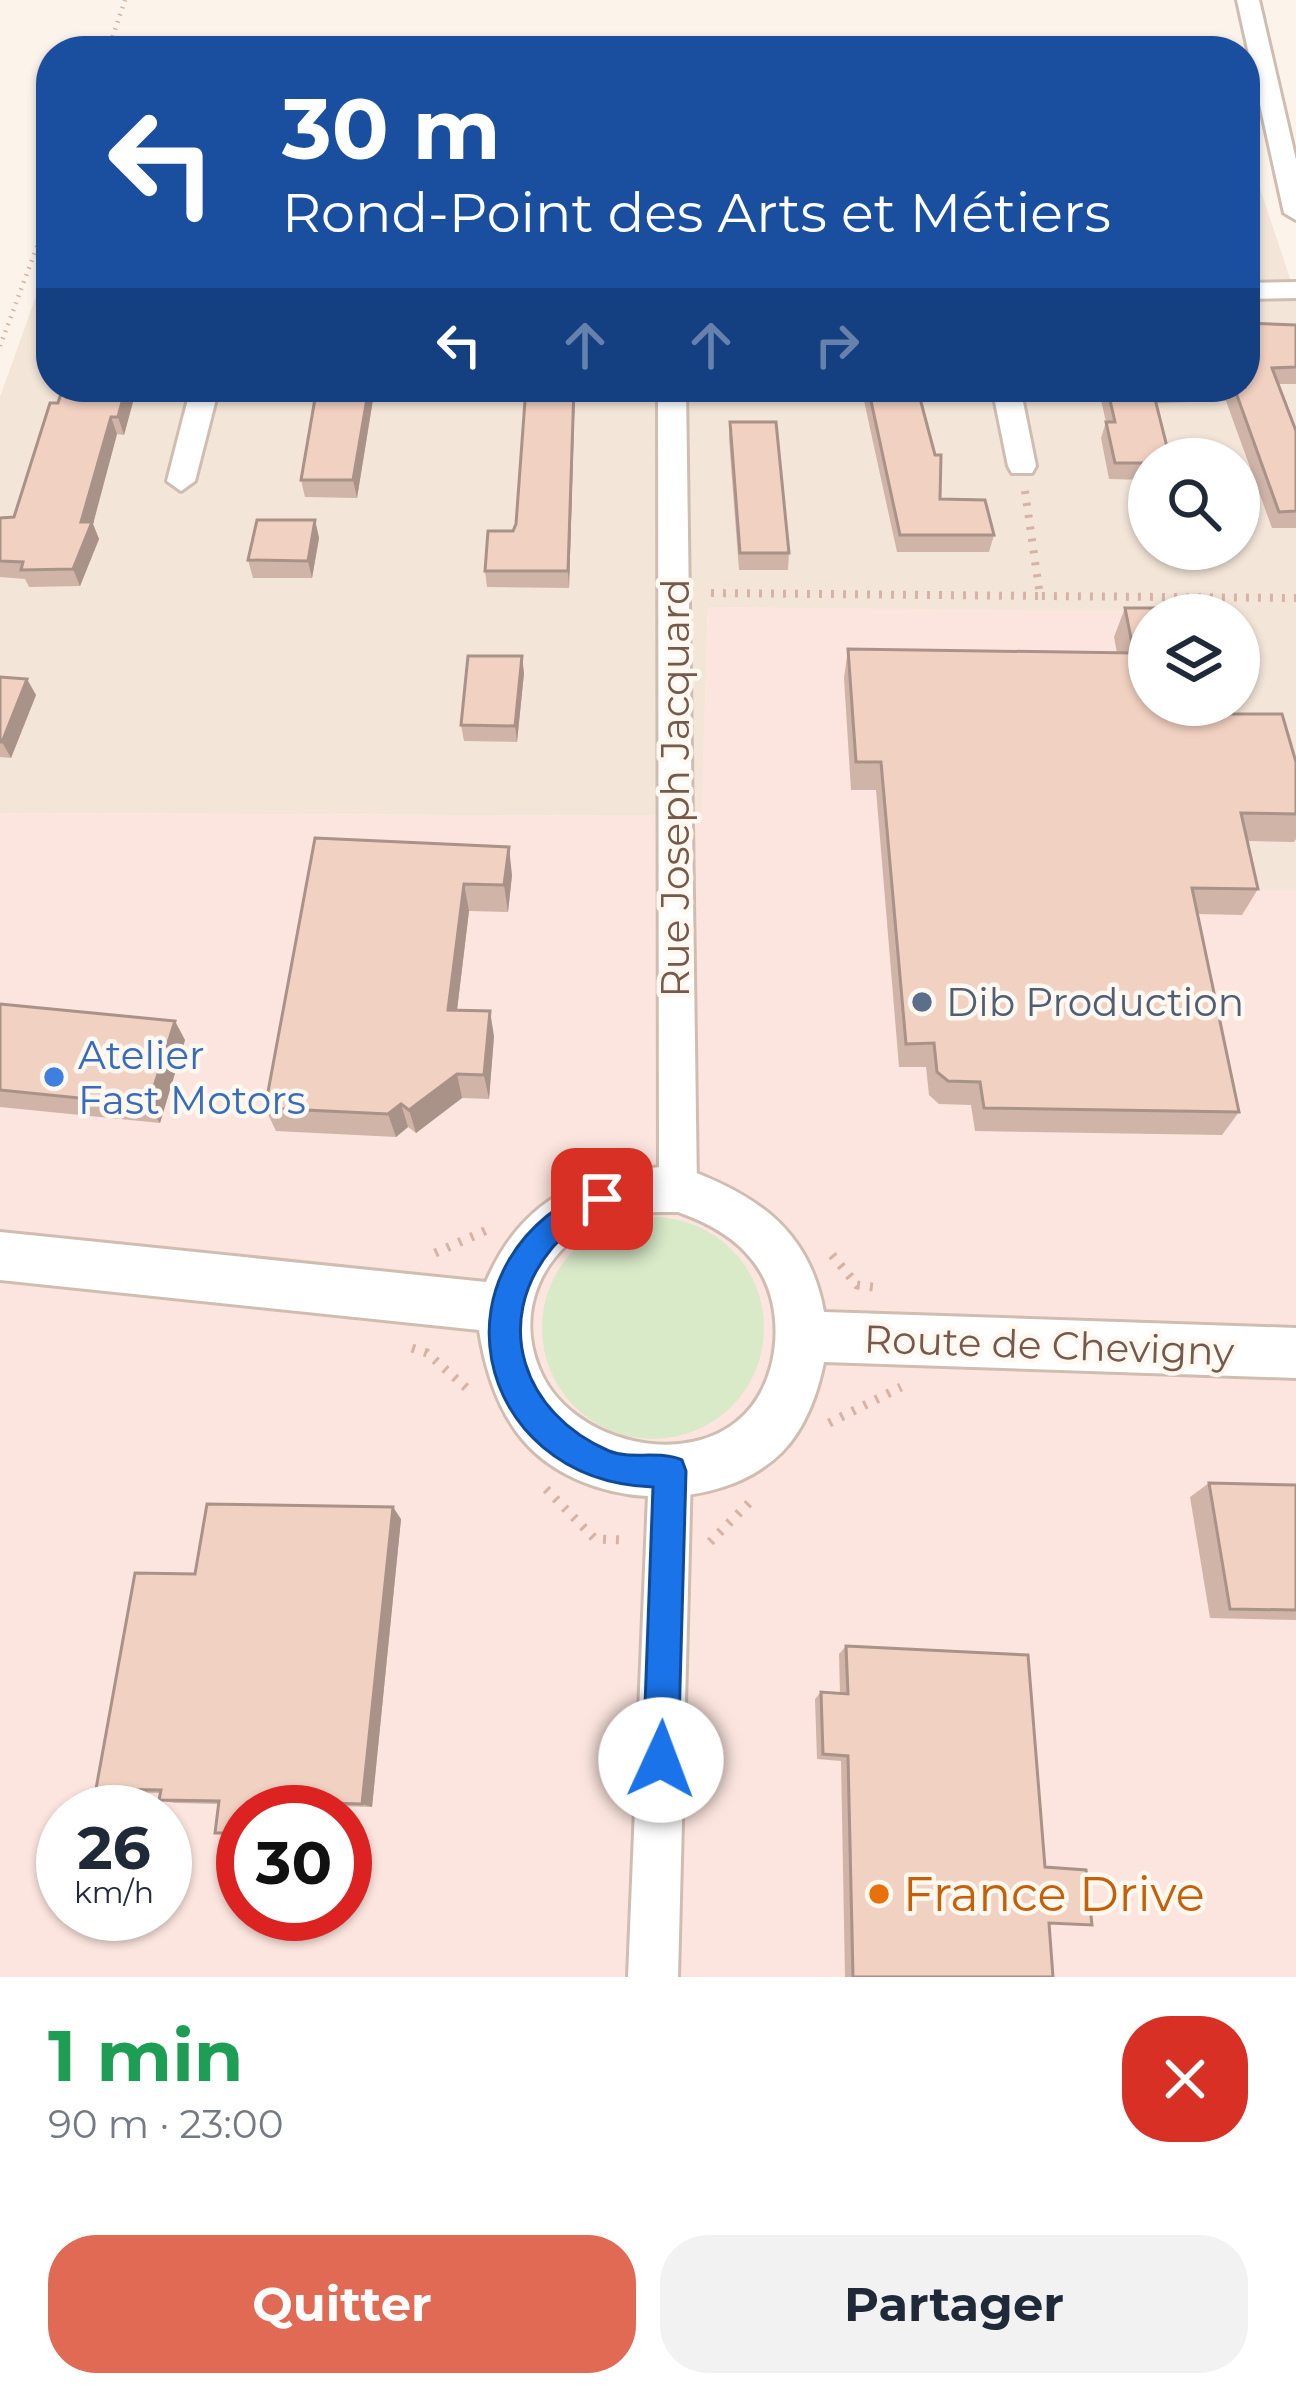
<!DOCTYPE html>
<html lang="fr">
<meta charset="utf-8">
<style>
:root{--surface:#fff;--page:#f2f2f3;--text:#1f2937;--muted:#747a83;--accent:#e16a54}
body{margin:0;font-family:Montserrat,sans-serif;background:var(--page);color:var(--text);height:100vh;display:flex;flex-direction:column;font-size:45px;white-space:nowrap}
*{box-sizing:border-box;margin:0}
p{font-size:39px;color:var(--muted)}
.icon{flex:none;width:66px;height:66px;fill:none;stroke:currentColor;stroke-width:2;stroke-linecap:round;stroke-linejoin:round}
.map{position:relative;height:1977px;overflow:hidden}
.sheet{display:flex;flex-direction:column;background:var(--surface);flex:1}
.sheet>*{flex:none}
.hud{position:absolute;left:36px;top:36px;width:1224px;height:366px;border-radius:48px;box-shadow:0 3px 9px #0004;background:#1a4fa0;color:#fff;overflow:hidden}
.tools{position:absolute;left:1128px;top:438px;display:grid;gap:24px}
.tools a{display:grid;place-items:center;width:132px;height:132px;border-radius:50%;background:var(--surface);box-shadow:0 3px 9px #0004;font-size:60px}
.speed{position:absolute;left:36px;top:1785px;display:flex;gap:24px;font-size:60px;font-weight:700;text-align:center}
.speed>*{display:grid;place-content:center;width:156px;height:156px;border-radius:50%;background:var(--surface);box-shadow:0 3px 9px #0004;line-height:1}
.speed small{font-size:30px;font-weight:400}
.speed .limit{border:18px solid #d22;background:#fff;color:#111}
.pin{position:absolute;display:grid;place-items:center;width:102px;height:102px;color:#fff;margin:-51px;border-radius:24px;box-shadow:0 6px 18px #0006}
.me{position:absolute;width:132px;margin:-66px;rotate:2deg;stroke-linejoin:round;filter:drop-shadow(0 0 9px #0008)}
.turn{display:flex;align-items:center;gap:42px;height:252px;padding:0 48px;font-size:54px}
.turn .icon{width:156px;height:156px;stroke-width:2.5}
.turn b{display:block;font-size:84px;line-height:102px}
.lanes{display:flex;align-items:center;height:114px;padding:0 48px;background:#0003;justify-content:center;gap:60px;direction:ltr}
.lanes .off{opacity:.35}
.round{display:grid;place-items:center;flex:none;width:126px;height:126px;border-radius:48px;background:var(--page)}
.overview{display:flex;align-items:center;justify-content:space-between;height:204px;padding:0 48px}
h1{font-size:72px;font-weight:700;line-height:90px;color:#1e9e55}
.button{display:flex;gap:24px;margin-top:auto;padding:24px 48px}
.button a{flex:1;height:138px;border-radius:48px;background:var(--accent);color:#fff;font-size:48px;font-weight:700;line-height:138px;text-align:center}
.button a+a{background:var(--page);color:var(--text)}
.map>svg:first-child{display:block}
</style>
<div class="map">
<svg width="1296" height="1977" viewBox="0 0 1296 1977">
<rect width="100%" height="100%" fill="#fcf4ea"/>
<path fill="#f3e5d8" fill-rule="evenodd" d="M1245,122L1257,180L1296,296V891L1237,890L1186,705H1239V615L708,607L702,816L0,813V397L51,254V387H1245ZM1149,459H1239V549H1149Z"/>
<path fill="#fce5de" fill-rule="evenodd" d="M708,607L1161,611L1149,615V705H1186L1237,889L1296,891V1977H0V813L701,816ZM63,1812H165V1914H63ZM243,1812H345V1914H243Z"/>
<path fill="#d8eac8" d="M542 1328a111 111 0 1 1 222 0a111 111 0 1 1-222 0Z"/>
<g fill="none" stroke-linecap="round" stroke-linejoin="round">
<defs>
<path id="minor" d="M1237,0H1259L1296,160V220L1284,213Z
M1296,282V298L1245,299V283Z
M191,387H219L195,481L181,491L167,481Z
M658,387H686L697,1189L692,1202L678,1207L664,1202L659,1189Z
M992,387H1020L1036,466L1032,473H1012L1008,466Z
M670,1450L685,1456L691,1471L678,1977H628L649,1471L655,1456Z"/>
<path id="tertiary" d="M678,1166C753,1193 809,1227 824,1312L1296,1328V1378L824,1362C818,1393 805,1429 782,1452C717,1517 581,1509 523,1440C497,1409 485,1369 479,1330L0,1280V1232L486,1282C523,1195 588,1170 678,1166ZM678,1212C706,1222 734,1236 753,1261C786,1302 782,1375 746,1413C689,1473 568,1442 539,1368C515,1309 543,1252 597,1223C620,1211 653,1212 678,1212Z"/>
</defs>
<use href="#minor" stroke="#d0bdb2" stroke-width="6"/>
<use href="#tertiary" stroke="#d0bdb2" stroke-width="6"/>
<path stroke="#d6b4a5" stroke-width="4.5" stroke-dasharray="1.5 6" stroke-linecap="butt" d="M108,51L125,0
M0,346L51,209"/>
<path stroke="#d6b4a5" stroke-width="8" stroke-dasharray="3 9" stroke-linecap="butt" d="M1025,491L1040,596L1296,598
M711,593L1040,596"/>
<path stroke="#d6b4a5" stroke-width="9" stroke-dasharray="3 10" stroke-linecap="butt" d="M435,1253L487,1230
M832,1255L857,1285L881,1288
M412,1348L427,1353L471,1392
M829,1423L901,1387
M546,1489L595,1539L624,1540
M710,1542L750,1502"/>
<use href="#minor" fill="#fff" fill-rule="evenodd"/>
<use href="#tertiary" fill="#fff" fill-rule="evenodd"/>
</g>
<path fill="#cfb4a7" d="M1296,325V384H1279L1296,431V528H1272L1226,401L1156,403L1149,459V480L1109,479L1101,438L1106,422L1098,387H1245Z
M63,387H137L124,435L117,434L93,524L99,539L80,586L29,587L25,579L0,577V518L14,517Z
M243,387H375L357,498L305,497L301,480L316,392L245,394Z
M526,387H575L569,588L487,587L485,571L516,524Z
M861,387H917L940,499L994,535L989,552H897Z
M730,422L789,553L788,570H739L729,439Z
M315,520L319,538L312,578H253L248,560Z
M1125,608L1186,714L1296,762V839L1294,842L1247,841L1258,889L1242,915L1197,914L1239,1112L1222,1135L975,1131L971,1105L939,1104L929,1095L926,1067H899L876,790H851L844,678L848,649L1117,653L1114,637Z
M524,673L517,742L464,741L461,725Z
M0,677L36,695L11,758L0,757Z
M315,838L512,875L508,912L469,911L457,1010L494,1036L489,1099L462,1098L416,1133L408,1127L396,1137L276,1131L265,1108Z
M0,1004L185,1040L160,1123L0,1107Z
M1209,1483L1296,1485V1620L1210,1618L1190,1497Z
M401,1519L372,1807L310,1805L243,1812V1834H230L215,1833L219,1804L175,1803L159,1800L160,1793L114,1792L96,1789L195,1574Z
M846,1646L1049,1923L1053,1977H845L841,1761L817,1759L815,1699L821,1692L840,1694L839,1654Z"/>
<path fill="#a99288" d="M126,387H137L124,435L118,417Z
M369,387H375L357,498L353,480Z
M574,387H575L569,588L568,571Z
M111,417L117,434L93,524L99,539L80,586L73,569L81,522Z
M315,520L319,538L312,578L308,561Z
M522,656L524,673L517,742L515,726Z
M27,679L36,695L11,758L2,742Z
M509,847L512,875L508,912L504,885Z
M464,884L469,911L454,1035L448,1010Z
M490,1011L494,1036L489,1099L484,1075Z
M175,1021L185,1040L160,1123L148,1105Z
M457,1074L462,1098L416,1133L409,1110Z
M401,1104L408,1127L396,1137L388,1114Z
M393,1507L401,1519L372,1807L362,1804Z
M298,1802L310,1805L309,1812H297Z"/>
<path fill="#f1d1c2" stroke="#a99288" stroke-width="3" d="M1245,323L1296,325V367L1272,368L1296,431V511L1279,512L1234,387H1245Z
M63,387H126L118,417H111L81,522H92L73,569L21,570L23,562L0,561V518L14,517L50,403H58Z
M317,387H369L353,480H301Z
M526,387H574L568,571H485L488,531H513L516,524Z
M868,387H917L935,455H941L940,499L985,500L994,535H900Z
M1107,387H1152L1170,459H1149V463H1115L1106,422H1115Z
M730,422H776L789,553H740Z
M257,520H315L308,561L248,560Z
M1125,608H1163L1164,615H1149V705H1184L1186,714H1282L1296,762V814L1241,813L1258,889L1192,888L1239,1112L984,1108L980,1082L948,1081L937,1072L934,1043L906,1044L881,762H856L848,649L1134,653Z
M468,656H522L515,726L461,725Z
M0,677L27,679L2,742H0Z
M315,838L509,847L504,885L464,884L448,1010L490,1011L484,1075L457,1074L409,1110L401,1104L388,1114L265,1108Z
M0,1004L175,1021L148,1105L0,1090Z
M1209,1483L1296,1485V1610L1230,1609Z
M207,1504L393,1507L362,1804L298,1802L297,1812H243V1833H215L219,1801L159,1800L161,1790L96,1789L135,1573L195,1574Z
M846,1646L1028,1655L1045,1867L1086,1870L1092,1925L1049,1923L1053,1977H853L848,1756L823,1754L821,1692L848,1694Z"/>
<path fill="#1a73e8" stroke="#114b97" stroke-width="3" d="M602,1185L617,1199C606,1223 569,1227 552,1248C491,1322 523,1414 609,1451C631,1460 659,1450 682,1460L686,1471L678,1760L673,1772L661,1777L648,1772L643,1760L653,1487C471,1481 422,1255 602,1185Z"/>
<circle fill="#5c6f8a" stroke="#fef8f0" stroke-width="4.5" cx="922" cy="1002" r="12"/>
<circle fill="#3f7fe0" stroke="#fef8f0" stroke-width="4.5" cx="54" cy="1077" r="12"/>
<circle fill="#e8710a" stroke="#fef8f0" stroke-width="4.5" cx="879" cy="1894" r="12"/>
<g text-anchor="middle" stroke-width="9" stroke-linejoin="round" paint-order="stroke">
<g font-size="39" fill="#76594d" stroke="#fef8f0">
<text transform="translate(675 788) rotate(-90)" y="14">Rue Joseph Jacquard</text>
<text transform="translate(1049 1345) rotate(2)" y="14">Route de Chevigny</text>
</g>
<g font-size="39" fill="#4e5e75" stroke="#fef8f0" text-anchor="start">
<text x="946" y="1016">Dib Production</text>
</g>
<g font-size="39" fill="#366cbe" stroke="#fef8f0" text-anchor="start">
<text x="78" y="1069">Atelier<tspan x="78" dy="45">Fast Motors</tspan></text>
</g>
<g font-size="48" fill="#c56008" stroke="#fef8f0" text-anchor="start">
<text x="903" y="1911">France Drive</text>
</g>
</g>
</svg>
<div class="tools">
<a><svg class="icon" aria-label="search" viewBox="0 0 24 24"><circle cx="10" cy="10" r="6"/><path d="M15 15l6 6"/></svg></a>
<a><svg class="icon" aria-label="layers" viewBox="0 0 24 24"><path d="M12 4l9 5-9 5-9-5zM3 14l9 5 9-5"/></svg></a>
</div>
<div class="speed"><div>26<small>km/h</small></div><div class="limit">30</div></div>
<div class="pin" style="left:602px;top:1199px;background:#d93025"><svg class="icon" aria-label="arrive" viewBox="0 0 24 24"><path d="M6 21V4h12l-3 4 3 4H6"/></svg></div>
<svg class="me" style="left:661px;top:1760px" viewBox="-20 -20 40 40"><circle r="19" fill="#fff"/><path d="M0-13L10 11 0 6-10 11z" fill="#1a73e8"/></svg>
<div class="hud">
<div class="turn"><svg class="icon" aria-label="left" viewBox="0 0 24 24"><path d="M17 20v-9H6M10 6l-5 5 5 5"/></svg><div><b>30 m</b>Rond-Point des Arts et Métiers</div></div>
<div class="lanes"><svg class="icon" aria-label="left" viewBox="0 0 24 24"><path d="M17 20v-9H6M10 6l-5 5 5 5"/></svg><svg class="icon off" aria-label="ahead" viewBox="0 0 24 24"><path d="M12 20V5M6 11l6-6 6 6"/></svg><svg class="icon off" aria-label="ahead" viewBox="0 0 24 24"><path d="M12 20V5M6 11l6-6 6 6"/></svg><svg class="icon off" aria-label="right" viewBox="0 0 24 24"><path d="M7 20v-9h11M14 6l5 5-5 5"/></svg></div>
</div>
</div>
<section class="sheet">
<div class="overview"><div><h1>1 min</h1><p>90 m · 23:00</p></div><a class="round" style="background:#d93025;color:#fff"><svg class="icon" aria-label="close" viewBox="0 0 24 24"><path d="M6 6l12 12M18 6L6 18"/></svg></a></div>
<div class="button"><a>Quitter</a><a>Partager</a></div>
</section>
